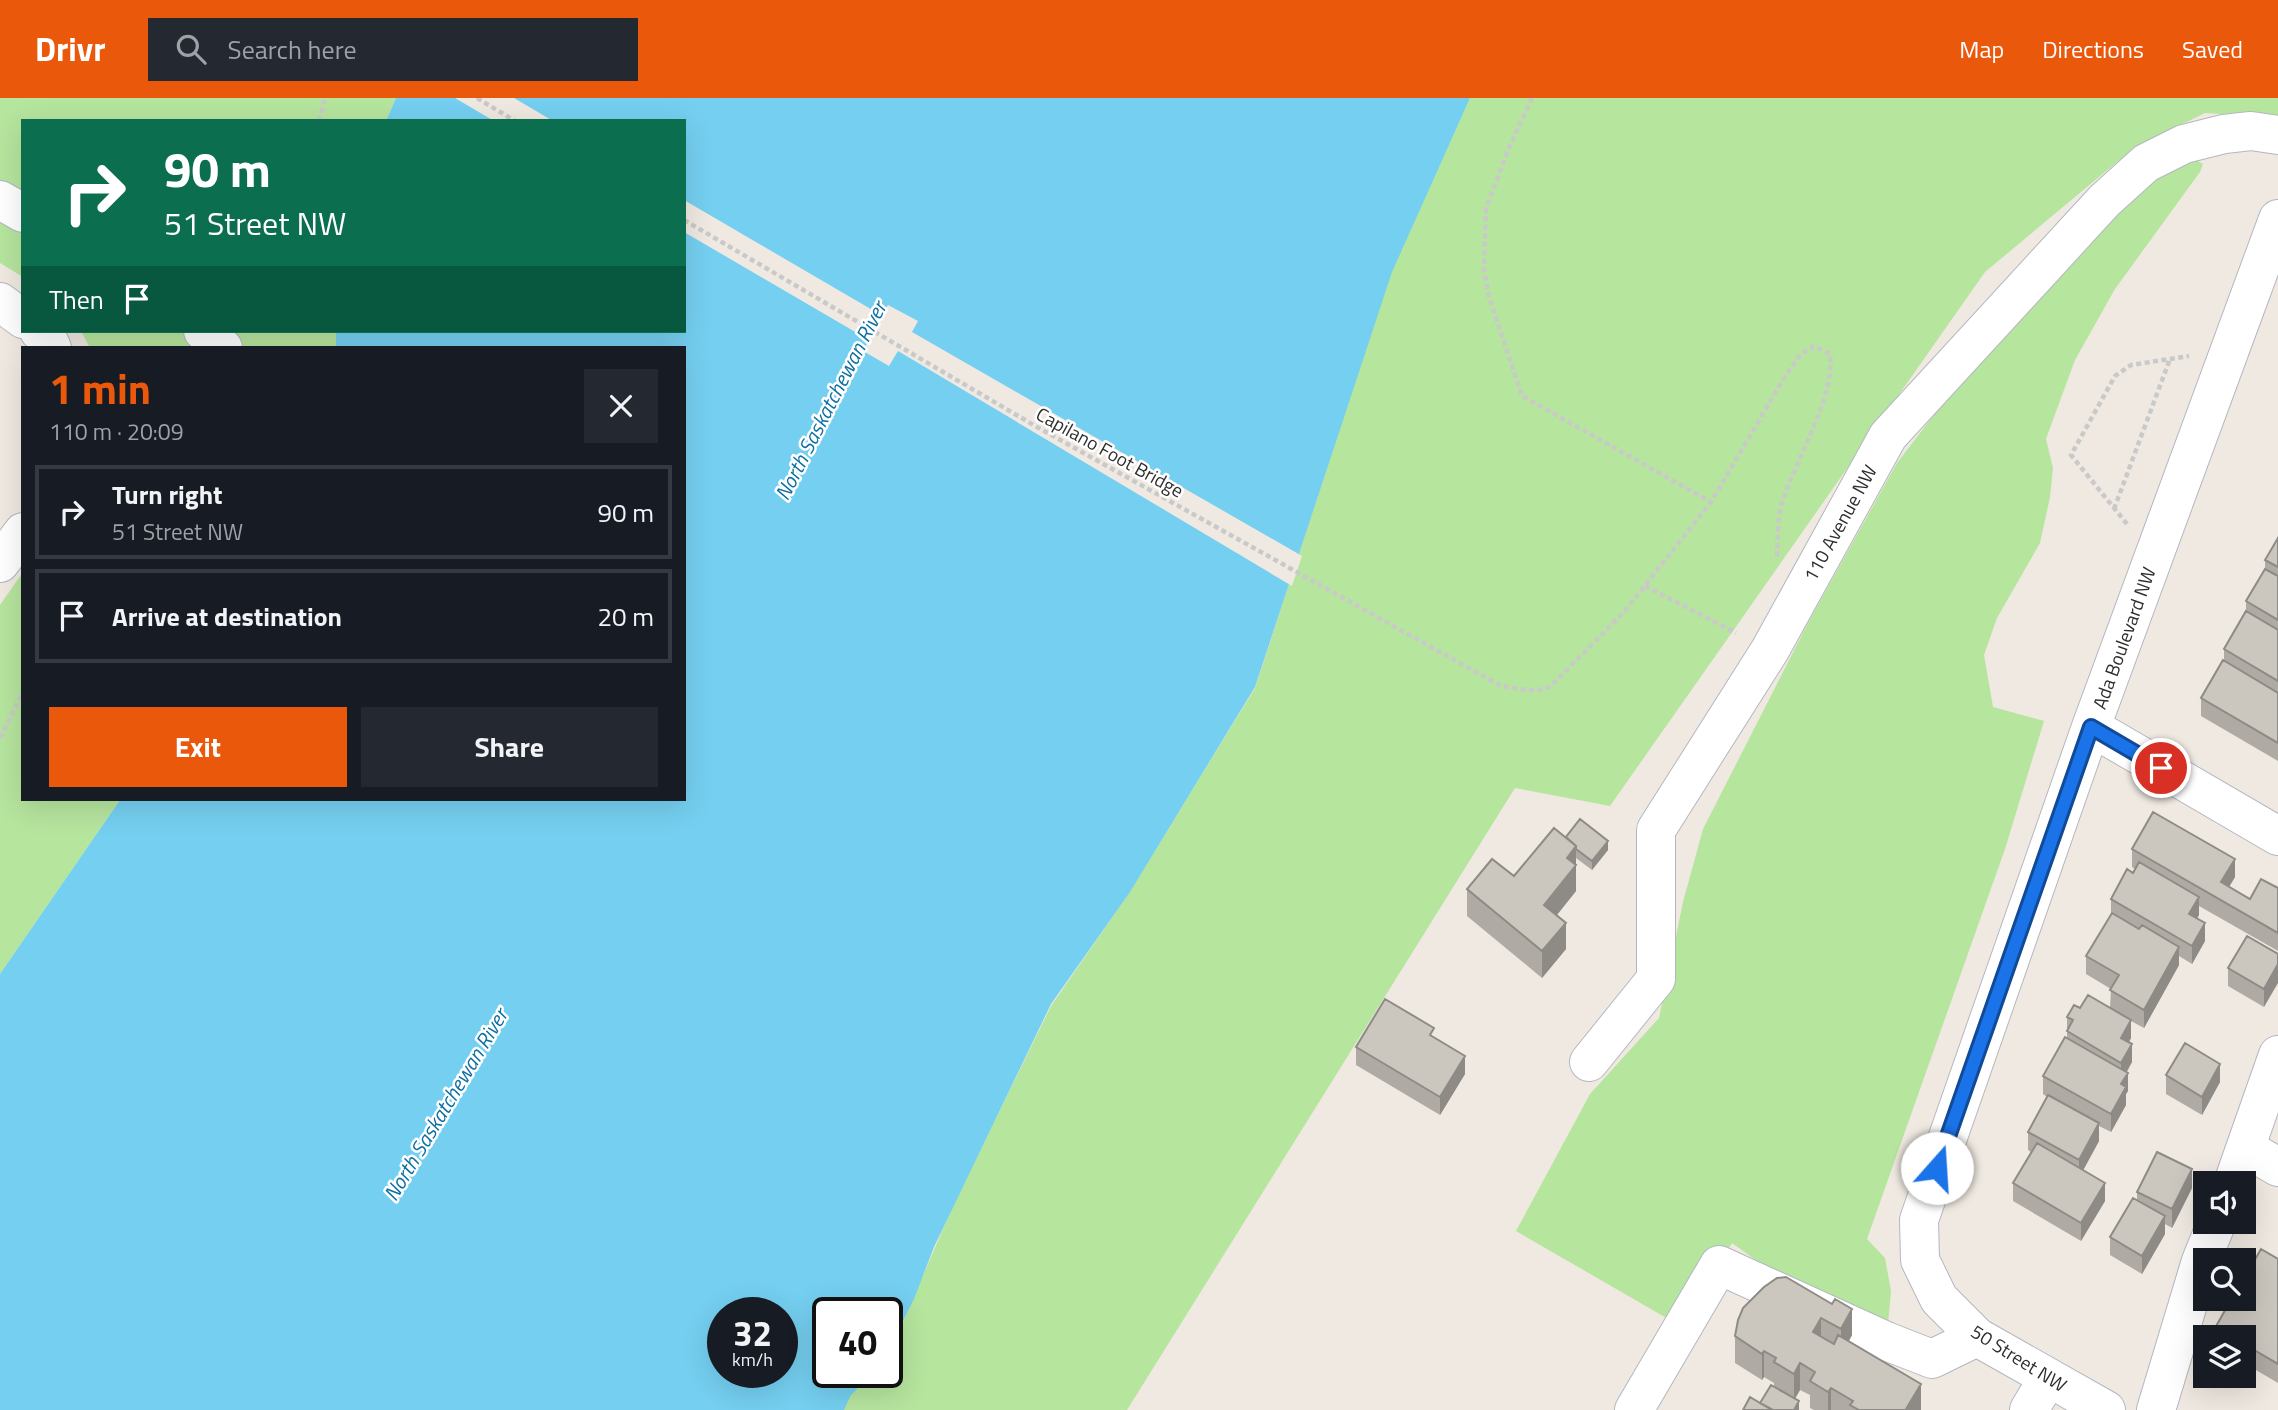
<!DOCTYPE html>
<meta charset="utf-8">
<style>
:root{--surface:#171b24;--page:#242831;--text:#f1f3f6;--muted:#9ea1a6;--line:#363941;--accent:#ea580c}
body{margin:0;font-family:"Titillium Web",sans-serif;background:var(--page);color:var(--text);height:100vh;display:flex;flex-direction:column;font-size:26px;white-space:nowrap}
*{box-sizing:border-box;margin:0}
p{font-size:23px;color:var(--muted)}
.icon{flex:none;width:38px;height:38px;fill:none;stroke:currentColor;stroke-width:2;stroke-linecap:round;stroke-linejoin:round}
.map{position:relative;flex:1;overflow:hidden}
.panel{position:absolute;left:21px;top:248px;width:665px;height:455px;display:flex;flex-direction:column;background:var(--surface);border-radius:0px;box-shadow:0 7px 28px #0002}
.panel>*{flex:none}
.hud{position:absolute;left:21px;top:21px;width:665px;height:214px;border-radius:0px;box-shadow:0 7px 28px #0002;background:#0b6e4f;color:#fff;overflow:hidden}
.controls{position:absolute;left:2193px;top:1073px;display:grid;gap:14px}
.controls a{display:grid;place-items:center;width:63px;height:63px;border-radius:0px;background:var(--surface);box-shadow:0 7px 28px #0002;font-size:35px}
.speed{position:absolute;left:707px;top:1199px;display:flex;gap:14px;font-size:35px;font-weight:700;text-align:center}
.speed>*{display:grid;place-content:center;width:91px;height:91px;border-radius:50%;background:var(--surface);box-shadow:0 7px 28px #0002;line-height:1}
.speed small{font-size:18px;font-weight:400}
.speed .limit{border:4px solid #111;border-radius:10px;background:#fff;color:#111}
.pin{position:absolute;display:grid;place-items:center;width:60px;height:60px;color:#fff;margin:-30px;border:4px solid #fff;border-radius:50%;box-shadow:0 2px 7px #0007}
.me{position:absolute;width:77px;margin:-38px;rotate:19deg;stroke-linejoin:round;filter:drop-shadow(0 0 5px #0008)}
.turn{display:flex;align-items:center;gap:24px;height:147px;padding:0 28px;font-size:32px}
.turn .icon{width:91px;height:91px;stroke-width:2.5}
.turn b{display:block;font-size:49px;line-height:60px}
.then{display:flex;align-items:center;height:66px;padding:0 28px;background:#0003;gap:14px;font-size:26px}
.round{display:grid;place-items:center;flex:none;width:74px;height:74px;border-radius:0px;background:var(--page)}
.summary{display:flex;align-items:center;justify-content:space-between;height:119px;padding:0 28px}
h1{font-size:42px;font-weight:700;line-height:52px;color:var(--accent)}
.button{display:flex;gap:14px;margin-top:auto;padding:14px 28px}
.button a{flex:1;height:80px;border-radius:0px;background:var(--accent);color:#fff;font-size:28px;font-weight:700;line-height:80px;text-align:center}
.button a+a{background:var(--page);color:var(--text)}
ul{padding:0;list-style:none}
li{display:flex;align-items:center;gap:21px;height:94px;margin:0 14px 10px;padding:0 14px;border:4px solid var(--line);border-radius:0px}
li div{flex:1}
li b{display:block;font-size:26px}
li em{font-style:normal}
header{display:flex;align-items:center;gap:42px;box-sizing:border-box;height:98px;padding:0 35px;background:var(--accent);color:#fff}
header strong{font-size:33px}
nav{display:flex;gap:38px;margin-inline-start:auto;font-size:24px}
.search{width:490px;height:63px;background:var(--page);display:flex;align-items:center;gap:18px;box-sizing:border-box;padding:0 24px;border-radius:0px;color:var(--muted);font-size:26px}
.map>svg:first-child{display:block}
</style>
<header>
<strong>Drivr</strong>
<div class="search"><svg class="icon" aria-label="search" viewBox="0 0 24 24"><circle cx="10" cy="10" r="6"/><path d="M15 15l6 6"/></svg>Search here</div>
<nav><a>Map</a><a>Directions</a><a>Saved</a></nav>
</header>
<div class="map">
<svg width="2278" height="1312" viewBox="0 0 2278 1312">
<rect width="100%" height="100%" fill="#efe9e1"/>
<path fill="#b6e59e" d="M0,0H396L386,23H23V179L0,165Z
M1470,0H2278V20L2205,15L2135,49L1985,174L1610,708L1515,690L1127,1312H843L850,1297L874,1274H887V1255L897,1238L952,1110L1051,908L1129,795L1255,590L1391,173Z
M2191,59L2203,66L2200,74L2115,191L2075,262L2046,341L2053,370L2050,399L2040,445L1997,520L1984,557L1993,609L2044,623L2005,751L1867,1141L1885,1160L1891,1193L1888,1226L1796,1191L1732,1145L1682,1229L1516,1133L1590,996L1659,920L1683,804L1703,731L1809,523L1897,365L1975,263L2076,156L2146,88Z
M81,233H336V250H90Z
M23,474V702H120L0,876V507Z"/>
<path fill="#75cff0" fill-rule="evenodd" d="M396,0H1470L1392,174L1255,589L1130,794L1051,906L934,1149L914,1201L887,1255V1214H828V1274H874L851,1297L844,1312H0V876L120,702H684V250H336V233H684V23H386ZM723,1214H782V1274H723Z"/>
<path fill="#efe9e1" d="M455,0H514L553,23H494Z
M684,102L881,217L888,207L918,223L912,234L1302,458L1292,488L898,253L889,268L863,253L869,242L684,134Z"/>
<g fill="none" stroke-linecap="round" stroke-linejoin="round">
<defs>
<path id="minor" d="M0,102L23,115
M0,204L23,221
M39,233L47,239L52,250
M203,233L223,250
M0,465L23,434
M2091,629L2278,738
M1589,964L1656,881V732L1770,552L1888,338L2104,103L2146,65L2184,46L2224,36L2251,33L2278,37
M2247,1051L2278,1069
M2233,1085L2278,957
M1634,1312L1719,1167L1886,1243L1932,1261L1977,1239
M2029,1312L2048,1280
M2106,1312L1977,1239L1939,1201L1920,1162L1919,1122L2091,629L2278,121
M2156,1312L2201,1163L2217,1124"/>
</defs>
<use href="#minor" stroke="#b4b7c1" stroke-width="40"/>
<path stroke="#c9c9c9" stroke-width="4.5" stroke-dasharray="5 3.5" stroke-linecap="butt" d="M477,0L515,23
M1532,0L1507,54L1486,111L1484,172L1489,199L1522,298L1711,404
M319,23L325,0
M684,122L1037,329L1501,588C1517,590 1538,597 1552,587L1624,514L1711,404L1784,280L1800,257L1814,248L1830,256C1836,297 1795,363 1782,405C1777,421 1778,442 1777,459
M2114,411L2170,261
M2127,426L2071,357L2115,278L2131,267L2189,258
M1645,488L1736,535
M0,640L23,594"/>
<use href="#minor" stroke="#fff" stroke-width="38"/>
</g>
<path fill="#afaba4" d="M2278,440V663L2201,618V600L2224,563V551L2246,513V503L2265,471V462Z
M1566,739L1608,752L1592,772L1576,760V793L1557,817L1566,851L1542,880L1467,818V791L1514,778Z
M2132,751L2235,779L2229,789L2250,801L2278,790V853L2199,808V817L2197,820L2205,843L2192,866L2179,858V867L2144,930L2131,923V940L2129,944L2132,964L2127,974L2128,993L2126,996V1007L2111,1034L2099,1028V1043L2083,1072L2105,1103L2081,1143L2013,1103V1085L2031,1054L2028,1052V1034L2047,999L2043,996V978L2067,940V919L2080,910H2110L2111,891L2086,876V858L2111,817V801L2135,771L2132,769Z
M2278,856L2264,909L2228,888V870Z
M1434,940L1465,976L1440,1017L1356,967V949Z
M2166,977L2220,984L2202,1017L2166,996Z
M2192,1090L2172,1130L2165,1126V1136L2142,1176L2110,1157V1139L2137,1102V1094Z
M2278,1161V1285L2244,1265V1239H2215V1230Z
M1832,1206L1852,1237L1849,1243L1921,1312H1814L1810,1310V1297L1800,1292L1795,1301L1799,1312L1760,1305L1774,1289V1285L1764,1279L1762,1282L1735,1265V1238Z"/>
<path fill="#8e8b86" d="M1608,743V752L1592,772V763Z
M1576,748V793L1544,833V807L1567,760Z
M2235,761V779L2221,802V784Z
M2199,799V817L2189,834V816Z
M1566,825V851L1542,880V853Z
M2205,825V843L2192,866V848Z
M2179,849V867L2144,930V912Z
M2278,866V885L2264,909V891Z
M2131,922V940L2121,958V940Z
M2132,946V964L2121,983V965Z
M1465,958V976L1440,1017V999Z
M2220,966V984L2202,1017V999Z
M2128,975V993L2126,996V1007L2111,1034V1016L2121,986Z
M2099,1025V1043L2079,1080V1062Z
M2192,1071V1090L2172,1130V1111Z
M2105,1085V1103L2081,1143V1125Z
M2165,1118V1136L2142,1176V1158Z
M1852,1211V1237L1841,1257V1231Z
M1821,1220V1246L1813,1234Z
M1764,1253V1279L1762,1282V1256Z
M1800,1265V1292L1794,1302V1276Z
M1921,1286V1312H1906Z
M1831,1290V1312H1828V1294Z
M1799,1303V1312H1794Z"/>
<path fill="#cbc7bf" stroke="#8e8b86" stroke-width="2" d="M2278,440V469L2265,462Z
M2265,471L2278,478V522L2246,503Z
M2246,513L2278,532V583L2224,551Z
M2223,562L2278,595V645L2201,600Z
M2153,714L2235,761L2221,784L2250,801L2261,781L2278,790V835L2132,751Z
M1580,721L1608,743L1592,763L1576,751V748L1566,739Z
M1554,730L1576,748L1567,760L1576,767L1544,807L1566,825L1542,853L1467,791L1492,761L1514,778Z
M2139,764L2199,799L2189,816L2205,825L2192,848L2111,801L2127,771L2133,775Z
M2112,815L2139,831L2142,827L2179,849L2144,912L2110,892L2119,877L2086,858Z
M2247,838L2278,856V866L2264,891L2228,870Z
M2088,897L2131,922L2121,940L2132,946L2121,965L2067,933L2073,922L2067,919L2074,907L2080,910Z
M1385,901L1434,930L1430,937L1465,958L1440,999L1356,949Z
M2065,939L2128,975L2121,986L2126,989L2111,1016L2043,978Z
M2185,945L2220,966L2202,999L2166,977Z
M2048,997L2099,1025L2079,1062L2028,1034Z
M2037,1045L2105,1085L2081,1125L2013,1085Z
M2157,1054L2192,1071L2172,1111L2137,1094Z
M2133,1100L2165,1118L2142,1158L2110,1139Z
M2261,1151L2278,1161V1266L2244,1246V1239H2231L2215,1230L2232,1200H2244V1181Z
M1786,1179L1832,1206L1835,1201L1852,1211L1841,1231L1821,1220L1813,1234L1834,1246L1838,1237L1921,1286L1906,1311L1907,1312H1859L1850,1307L1853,1303L1831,1290L1828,1294L1810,1283L1815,1274L1800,1265L1794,1276L1774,1264L1776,1260L1764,1253L1762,1256L1735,1238L1738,1222L1743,1210L1764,1189L1777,1180Z
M1771,1287L1799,1303L1794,1312H1773L1760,1305Z
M1750,1299L1772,1312H1743Z"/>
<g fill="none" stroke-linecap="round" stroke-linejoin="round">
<defs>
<path id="route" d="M1937,1070L2091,629L2161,670"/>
</defs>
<use href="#route" stroke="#114b97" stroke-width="18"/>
<use href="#route" stroke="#1a73e8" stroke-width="12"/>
</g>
<g text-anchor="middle" stroke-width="5" stroke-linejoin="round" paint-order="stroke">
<g font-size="19" fill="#2e2e2e" stroke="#fff">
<text transform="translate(1110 354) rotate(29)" y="7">Capilano Foot Bridge</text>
<text transform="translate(1840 425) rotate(-61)" y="7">110 Avenue NW</text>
<text transform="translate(2124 540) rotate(-70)" y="7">Ada Boulevard NW</text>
<text transform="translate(2019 1260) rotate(32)" y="7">50 Street NW</text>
</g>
<g font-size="21" font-style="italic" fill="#0d6fa3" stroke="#fff">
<text transform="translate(831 303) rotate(-63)" y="7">North Saskatchewan River</text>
<text transform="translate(446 1007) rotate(-59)" y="7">North Saskatchewan River</text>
</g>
</g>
</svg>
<div class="controls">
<a><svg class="icon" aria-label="sound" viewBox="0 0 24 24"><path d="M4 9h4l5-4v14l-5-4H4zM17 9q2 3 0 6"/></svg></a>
<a><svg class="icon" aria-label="search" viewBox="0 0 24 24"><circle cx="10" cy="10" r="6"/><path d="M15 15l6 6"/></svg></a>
<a><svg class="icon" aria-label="layers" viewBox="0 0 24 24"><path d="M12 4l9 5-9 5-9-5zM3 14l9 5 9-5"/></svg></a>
</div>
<div class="speed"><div>32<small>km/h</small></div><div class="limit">40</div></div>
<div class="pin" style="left:2161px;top:670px;background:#d93025"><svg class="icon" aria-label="arrive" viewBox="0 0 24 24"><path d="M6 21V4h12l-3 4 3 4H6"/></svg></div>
<svg class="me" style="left:1937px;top:1070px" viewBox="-20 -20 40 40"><circle r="19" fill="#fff"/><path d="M0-13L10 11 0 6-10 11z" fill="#1a73e8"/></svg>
<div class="hud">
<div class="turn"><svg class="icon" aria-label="right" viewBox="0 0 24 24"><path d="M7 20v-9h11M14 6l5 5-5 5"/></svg><div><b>90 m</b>51 Street NW</div></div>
<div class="then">Then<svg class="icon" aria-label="arrive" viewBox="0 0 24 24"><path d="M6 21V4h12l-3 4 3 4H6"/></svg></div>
</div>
<section class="panel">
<div class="summary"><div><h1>1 min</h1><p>110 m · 20:09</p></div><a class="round"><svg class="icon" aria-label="close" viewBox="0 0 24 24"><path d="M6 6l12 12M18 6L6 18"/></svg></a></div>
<ul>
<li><svg class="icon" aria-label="right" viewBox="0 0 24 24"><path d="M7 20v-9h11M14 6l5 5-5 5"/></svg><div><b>Turn right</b><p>51 Street NW</p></div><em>90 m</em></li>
<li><svg class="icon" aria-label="arrive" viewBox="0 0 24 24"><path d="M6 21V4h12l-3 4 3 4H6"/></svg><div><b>Arrive at destination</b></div><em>20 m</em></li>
</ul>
<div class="button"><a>Exit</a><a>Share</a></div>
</section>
</div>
